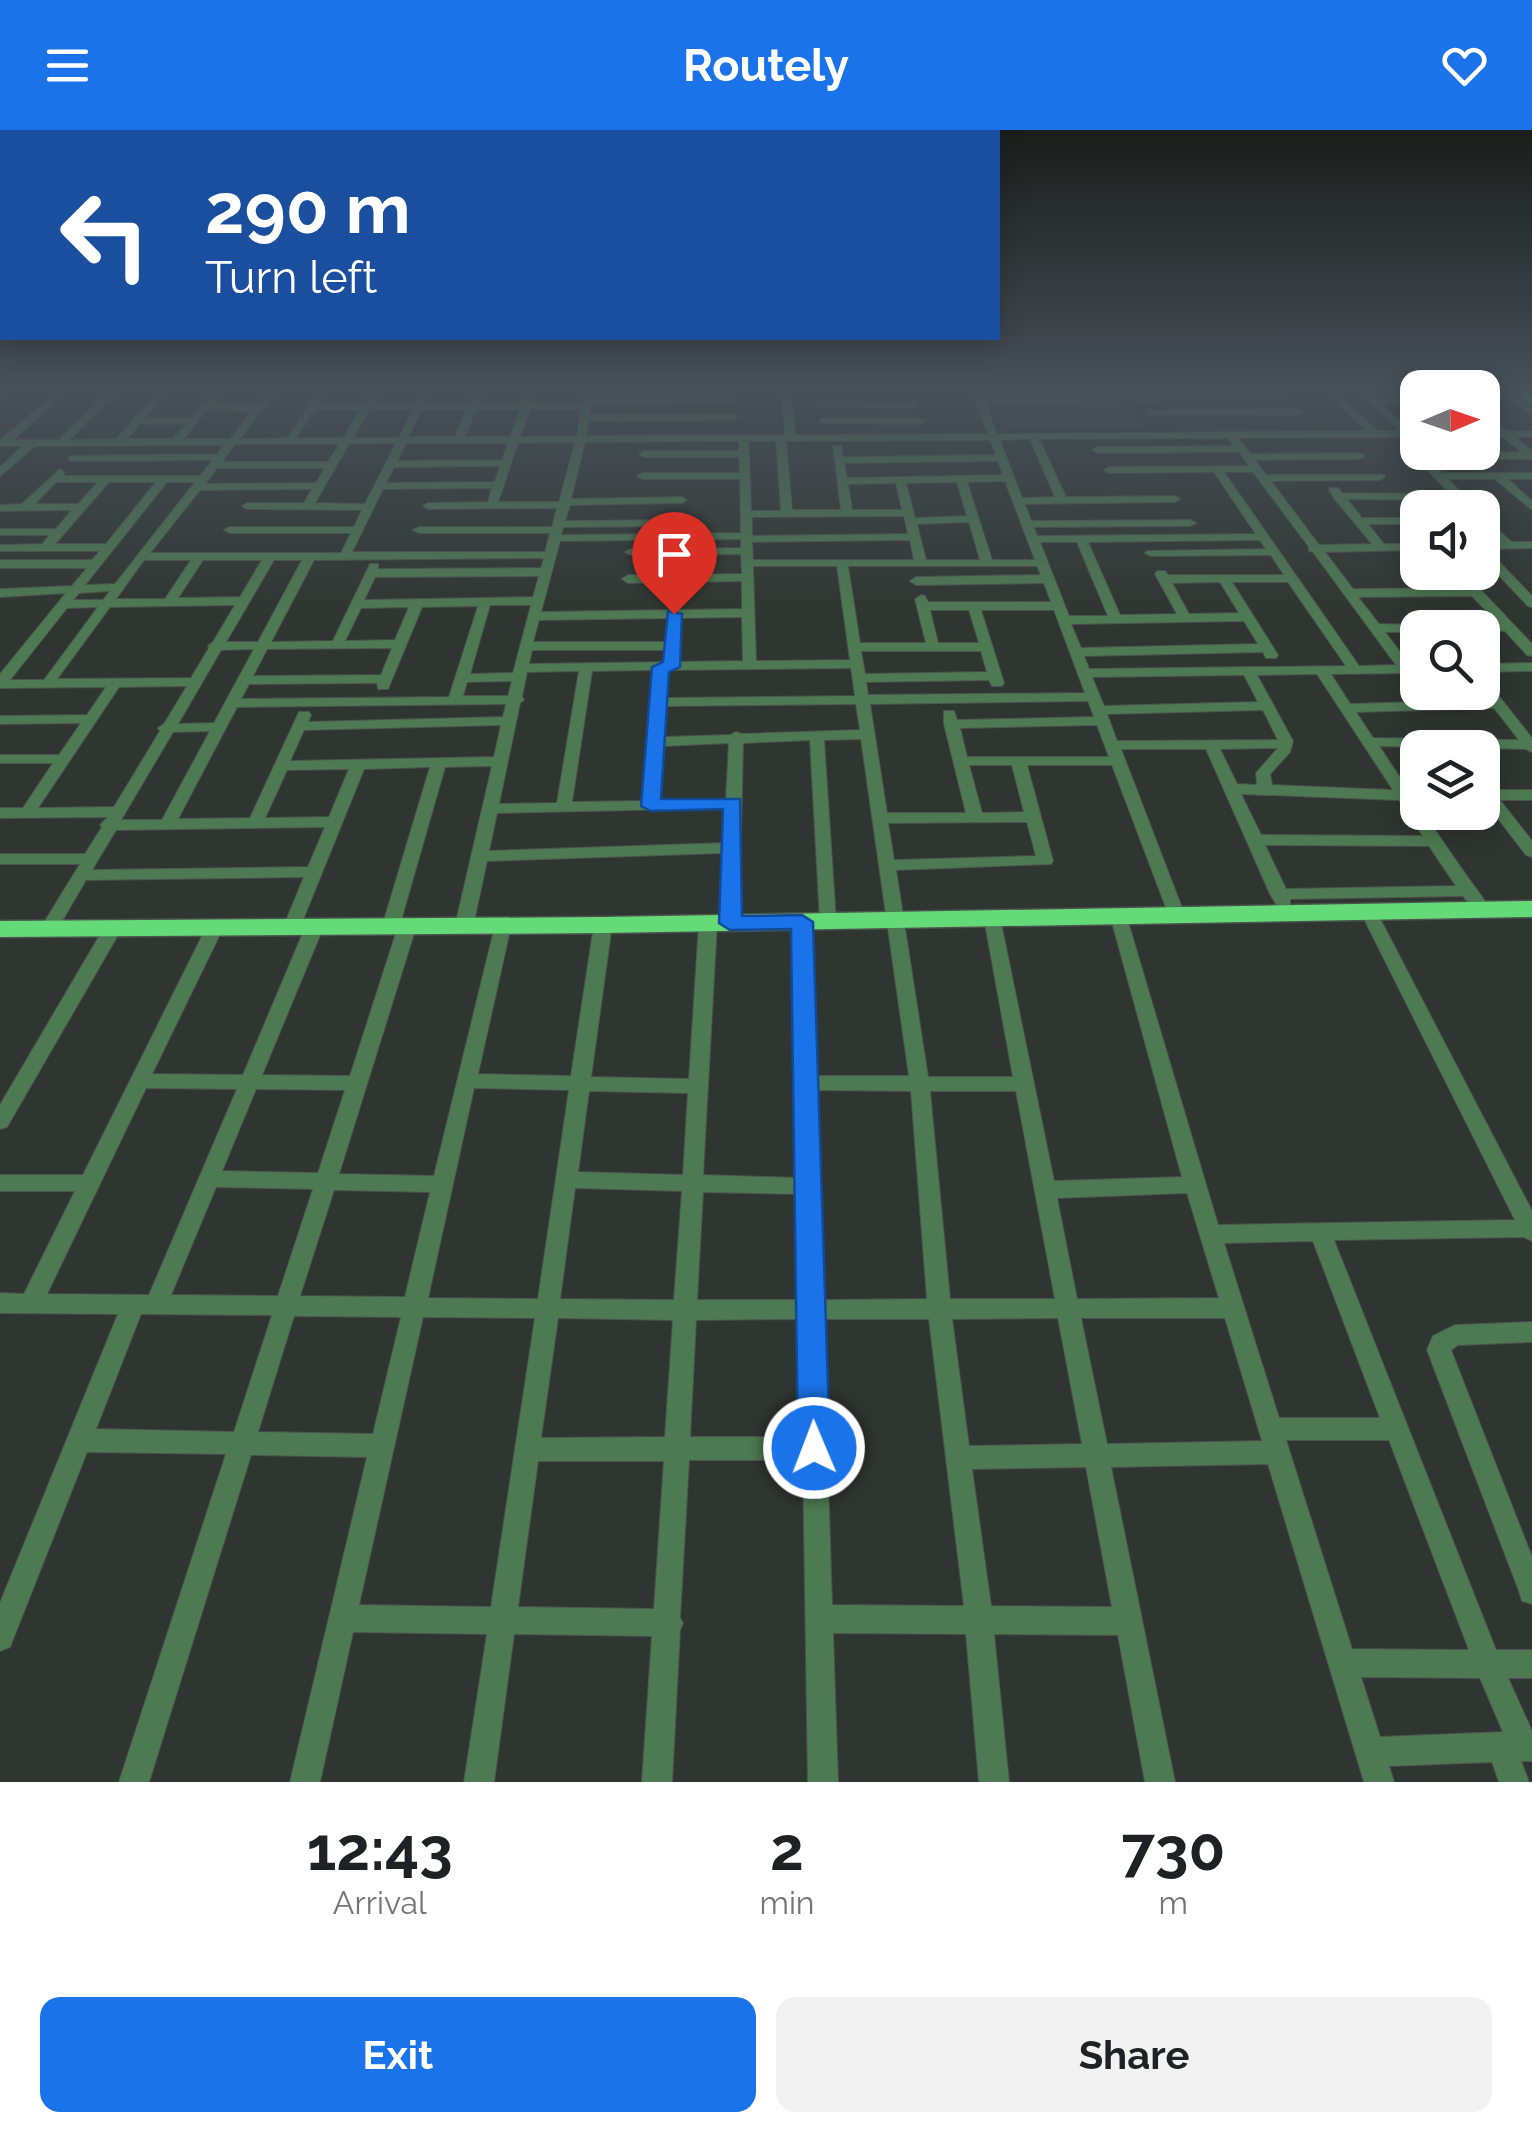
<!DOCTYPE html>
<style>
:root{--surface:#fff;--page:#f2f2f2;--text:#202124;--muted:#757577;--accent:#1a73e8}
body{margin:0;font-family:Raleway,sans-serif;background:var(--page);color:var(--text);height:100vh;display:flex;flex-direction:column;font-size:38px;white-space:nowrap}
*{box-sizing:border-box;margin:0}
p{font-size:32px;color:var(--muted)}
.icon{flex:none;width:55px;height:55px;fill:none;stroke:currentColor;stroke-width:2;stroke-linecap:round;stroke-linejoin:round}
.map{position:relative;height:1652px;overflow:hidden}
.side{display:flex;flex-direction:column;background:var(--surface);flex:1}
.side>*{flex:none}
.hud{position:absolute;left:0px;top:0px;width:1000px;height:210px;box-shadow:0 5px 25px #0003;background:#1a4fa0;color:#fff;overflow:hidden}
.needle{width:65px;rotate:88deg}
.controls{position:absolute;left:1400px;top:240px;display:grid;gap:20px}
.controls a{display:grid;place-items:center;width:100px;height:100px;border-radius:20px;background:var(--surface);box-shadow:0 5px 25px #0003;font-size:50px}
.pin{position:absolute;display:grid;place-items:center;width:85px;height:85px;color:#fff;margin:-102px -42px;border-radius:50% 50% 50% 0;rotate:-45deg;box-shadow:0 0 10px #0007}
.pin .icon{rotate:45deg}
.me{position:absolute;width:110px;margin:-55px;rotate:359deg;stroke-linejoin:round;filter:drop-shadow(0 0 8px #0008)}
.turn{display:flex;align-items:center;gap:35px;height:210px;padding:0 40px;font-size:45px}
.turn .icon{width:130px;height:130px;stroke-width:2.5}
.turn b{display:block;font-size:70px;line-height:85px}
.eta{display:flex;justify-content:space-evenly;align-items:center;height:170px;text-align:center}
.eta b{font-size:60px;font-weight:700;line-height:70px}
.primary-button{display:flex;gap:20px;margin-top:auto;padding:20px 40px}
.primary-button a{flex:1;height:115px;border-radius:20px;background:var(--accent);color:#fff;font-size:40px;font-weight:700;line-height:115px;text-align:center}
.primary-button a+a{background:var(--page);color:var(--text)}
header{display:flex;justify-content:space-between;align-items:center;height:130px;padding:0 40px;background:var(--accent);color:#fff;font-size:45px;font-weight:700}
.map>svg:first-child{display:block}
</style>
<header><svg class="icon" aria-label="menu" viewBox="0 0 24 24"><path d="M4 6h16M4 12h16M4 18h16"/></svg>Routely<svg class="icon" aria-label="heart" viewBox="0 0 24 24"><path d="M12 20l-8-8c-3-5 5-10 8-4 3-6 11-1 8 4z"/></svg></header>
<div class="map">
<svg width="1532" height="1652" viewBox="0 0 1532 1652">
<rect width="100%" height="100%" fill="#2f3530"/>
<path fill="#364137" d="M979,258H1128L1134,266L984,269Z
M1129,270L1146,299L1005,300L992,271Z"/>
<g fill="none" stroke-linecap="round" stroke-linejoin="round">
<defs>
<path id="minor" d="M6,258H16L0,270V262Z
M62,258H72L13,310H59L111,258H121L70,310L116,309L162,258H172L145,288H190L215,258H225L212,274L257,275L270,258H279L240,309L287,308L321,258H330L319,274H363L373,258H382L372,274H416L424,258H433L425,274H468L475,258H484L478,274L522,273L528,258H537L531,273H582L585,258H593L592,268L732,266L737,269L732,272L591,274L590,285L733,284L738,287L733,290L589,291L586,306L785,305L782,258H791L795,305L988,304L971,258H979L983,267L1282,263L1287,266L1282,269L985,273L997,304L1366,301L1323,258H1332L1377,301H1399L1356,258H1366L1376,268H1418V274H1382L1410,301H1418V307L1238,308L1250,324L1360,323L1365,326L1360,329L1255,330L1266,345H1384L1385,347L1380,350L1271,351L1319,415L1372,414L1334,368L1329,360L1330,358H1338L1342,363L1451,364L1410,323V319H1418V322L1422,323L1521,322L1503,307H1482V301H1496L1482,290V282L1508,301H1532V307H1515L1532,321V329H1428L1442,343H1532V349H1508L1532,371V380L1495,349H1448L1476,378H1464L1457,370L1347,369L1362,388H1418V394H1368L1384,414H1418V420L1325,422L1353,459L1466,458L1451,442H1464L1532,514V526L1527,525L1505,501L1444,498L1450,494L1498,493L1472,466L1358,467L1379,494L1422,495L1424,498H1418V502H1385L1410,535H1418V543L1331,544L1350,574L1488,570L1482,562V550L1487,551L1532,608V622L1526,619L1482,618L1379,616L1409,661L1415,665L1418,682H1423C1445,715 1467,747 1491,779L1489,783H1477L1463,766L1290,769V777H1278L1270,764L1206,619H1121L1184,783L1182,787H1170L1168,783L1112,635H1027L1053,731L1051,734L896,740L928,947H1013L984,788L992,783L1000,788L1054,1051L1182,1047L1110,785L1118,780L1126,785L1218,1095L1515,1090L1360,781L1362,777H1374L1532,1081V1111L1524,1107L1334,1110L1496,1520H1532V1548H1508L1532,1601V1631H1521L1529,1652H1499L1492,1632L1389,1636L1394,1652H1364L1268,1334L1111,1337L1175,1652H1145L1118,1505L994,1504L1009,1652H979L966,1504L833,1503L838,1652H808L803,1330H689L680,1488L683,1493L680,1500L672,1652H642L652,1506L514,1504L494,1652H464L487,1504L353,1502L320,1652H290L367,1327L251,1325L149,1652H119L226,1324L87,1322L10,1517L0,1521V1473L118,1184L0,1183V1163L24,1164L75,1061H0V1045H83L208,794H220L223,798L152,944L243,945L305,798L314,793L323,798L262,945L350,946L397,800L391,802L382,797L430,637L364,639L298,802H286L283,798L304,747L86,750L55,803H43L40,799L80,734H0V724H85L102,697L100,695L108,687L0,688V678H23L53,633H0V625H59L81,593L0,594V586L87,585L106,557L0,558V544L66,463L0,467V459L72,456L87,438H0V430H92L100,421H0V415L42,414L50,405H0V399H56L72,380L0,381V375L22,374L60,339L65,342L62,346H200L213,330L73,331L69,330V326L217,324L225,315L35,316L0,346V337L23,316H0V310ZM413,279L399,308H353L369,280ZM422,279H466L455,307H408ZM476,279H520L510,307H465ZM530,279H581L577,306L520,307ZM207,280L252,281L230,309H184ZM315,280H360L343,308H296ZM140,294H186L173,309H127ZM1228,308L1234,316L1097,317L1092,320L1097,323L1239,322L1249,336L1109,337L1104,340L1109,343L1214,342L1256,404L1037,406L1034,397L1190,396L1196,393L1190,390L1031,391L1025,374L1175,372L1180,369L1175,366L1066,367L1039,309ZM1030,309L1055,367L1022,368L1000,310ZM990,310L996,325L843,327L841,316H833L841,380H792L786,311ZM739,311V321H644L639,324L644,327H739L740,343H642L637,346L642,349H740L741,403L561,405L563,397L679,396L685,393L679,390L565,391L570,375L682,373L687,370L682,367L571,369L585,312ZM749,311H776L781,381H751ZM575,312L559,372H498L518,313ZM396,313L365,374L315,373L349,314ZM406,313H508L502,330L397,331ZM235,314H339L328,332H222ZM998,331L1003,345L847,348L844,333ZM500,336L495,352L386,353L394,337ZM217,338H325L316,353L205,354ZM1224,342H1253L1309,417V421L1313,422L1396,535L1359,536ZM1005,351L1035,430H992L967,352ZM56,352H98L78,374H35ZM109,352H156L106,414H55ZM167,352H195L115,454L85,455ZM957,352L967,386L915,388L906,353ZM896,353L902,380H852L848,354ZM492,358L488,372L428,373L423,376L428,379L557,378L552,397H419L413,400L419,403H550L545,422H352L383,359ZM312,359L304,373H247L242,376L247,379L362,380L354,397H230L224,400L230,403H351L341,423H150L200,360ZM904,386L908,404L752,406V387ZM969,392L980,430H926L917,394ZM741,409V418L631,419L625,422L631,425L741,424L742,444L628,445L622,449L628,453L742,451V479L541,482L560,411ZM910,410L914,430H753L752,412ZM1260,410L1266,419L1147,421L1145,423L1151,426L1271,425L1284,445H1168L1165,441H1157L1155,444L1177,484L1120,485L1088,412ZM1040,412H1077L1108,486H1069ZM544,428L541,438L378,439V434H370L333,511L271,512L314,430ZM144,430H191L165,469H116ZM203,430H262L240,467L178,468ZM274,430H302L258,512H226ZM753,436H837L850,530L756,531ZM848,436H1037L1041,445L916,447L910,451L916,455L1044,453L1051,472H928L925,466L921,465L915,469L926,513H860ZM539,446L533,467L364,470L375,447ZM1220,452L1239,483L1189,484L1172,453ZM1232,452H1288L1346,536L1089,539L1084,526L1263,522L1266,528H1276L1278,525ZM110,461L103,470H73L79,463ZM235,475L213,512L208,516L209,518L191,548L57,549L110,477ZM490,475H531L513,543L470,544ZM478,476L449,567L241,569L249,554L377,553L378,559H388L422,477ZM98,477L44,550H10L67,478ZM409,477L395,510L345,511L361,478ZM930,480H969L979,513H938ZM981,480H1054L1085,563L868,565L866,552L989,550L992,556H1002L1004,553ZM742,487L743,531L529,534L532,520H671L677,516L671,512H533L539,490ZM1244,491L1258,514L1081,518L1071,494ZM392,518L381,545L253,546L267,519ZM254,519L214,593L178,594L221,520ZM861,521H981L987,542L865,544ZM851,538L855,566L666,568L667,540ZM654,540L649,609L646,612L648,615L644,671L572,672L592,541ZM579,541L557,673L499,674L520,573L524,570L522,567L527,542ZM1317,544L1393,660L1272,655L1270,644L1290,622L1293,611L1257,545ZM1244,545L1258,572L1104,576L1092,547ZM512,551L508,566H463L467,552ZM187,556L164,594L158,598L160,601L114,677L38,678L119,557ZM1088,571L1094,587L957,590L954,581H944V594L966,683H887L870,574ZM506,574L503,587L308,592L311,585L309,582H299L250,688L178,689L237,577ZM856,574L860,600L742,604L736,602L730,605L663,607L665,576ZM1494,578L1519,610L1373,608L1356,582ZM1263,580L1278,610L1117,611L1107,584ZM501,595L494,627L290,631L304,600ZM1097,595L1109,627H967L960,598ZM210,601L162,690H121L173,602ZM861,609L909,946H815L810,792L802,787L796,788L794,792L798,1048L703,1045L717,793L708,788L699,793L689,949L591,947L612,795L603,790L594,795L571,946L478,944L511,796L508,792H496L434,1046L339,1044L416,797L407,792L400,794L445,637L492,636L455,796L458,800H470L473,796L487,731L724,723L721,793L730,798L739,793L743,613L810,610L820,791L828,796L836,791L824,610ZM729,613L726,669L659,670L663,616ZM1278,618L1256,643L1257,655L1237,654L1220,619ZM969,635H1012L1024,682L982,683ZM349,639L329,687L265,688L287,640ZM1241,664L1399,670L1423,706L1261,705ZM726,678L725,713L489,721L497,683ZM1027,692L1036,726L894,730L888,693ZM325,697L308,737L92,740L116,700ZM1265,715L1429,716L1456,756L1286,759ZM146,958L237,959L149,1165L47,1164ZM474,958L569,960L538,1169L428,1168ZM256,959L345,960L318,1043L222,1041ZM816,960L911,961L927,1169L823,1170ZM589,961L688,963L683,1045L578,1042ZM930,961H1016L1055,1169H950ZM216,1057L313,1059L278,1166L171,1165ZM575,1058L682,1061L674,1170L560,1169ZM334,1060L430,1062L405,1167L300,1166ZM703,1062L798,1064L800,1170H697ZM1187,1063L1219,1168L1077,1169L1057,1068ZM1313,1111L1380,1288H1279L1224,1113ZM141,1184L272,1185L234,1302L96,1299ZM294,1186L401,1187L373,1304L258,1302ZM423,1187L535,1188L491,1477L359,1475ZM558,1188L673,1190L665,1307L541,1308ZM1058,1188L1082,1314L969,1316L952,1189ZM1081,1188H1225L1262,1311L1107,1314ZM800,1189L802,1307H690L696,1190ZM823,1189H929L964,1476L832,1475ZM1286,1310H1389L1469,1520L1352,1519ZM538,1331H664L654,1479L518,1477ZM1086,1337L1112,1477L991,1476L972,1339ZM1361,1547L1480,1548L1503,1602L1380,1607Z
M1497,258H1507L1532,277V285Z
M821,272H913L918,275L913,278L818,277V273Z
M1151,280L1298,279L1303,282L1298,285H1148V281Z
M823,288H920L925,291L920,294L820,293V289Z
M1482,386L1512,412H1532V418L1487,419L1532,466V477L1528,476L1482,428V413L1500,412L1482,396Z
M1532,533V541L1482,542V534Z
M1482,653L1492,660H1532V670H1500L1532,711V727L1526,725L1482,668Z
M113,793L122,798L7,997L0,999V975L104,798Z
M1532,1192V1212L1458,1215L1451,1220L1532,1427V1474L1522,1471L1519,1461L1427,1220L1433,1206L1455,1195Z"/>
<path id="major" d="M1509,258H1522L1532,265V275Z"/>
<path id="highway" d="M1532,771V787L603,803L0,807V791L603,787Z"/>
</defs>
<use href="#minor" stroke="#4c524d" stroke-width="2"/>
<use href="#major" stroke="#4c524d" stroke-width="3"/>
<use href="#highway" stroke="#4c524d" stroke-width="3"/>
<use href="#minor" fill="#4e7a53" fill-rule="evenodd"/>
<use href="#major" fill="#60bf6f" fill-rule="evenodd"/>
<use href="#highway" fill="#65da79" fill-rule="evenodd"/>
</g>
<linearGradient id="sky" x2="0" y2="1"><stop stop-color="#1a1d1a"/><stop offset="0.53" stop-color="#475159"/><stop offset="1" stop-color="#475159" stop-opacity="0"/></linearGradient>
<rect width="1532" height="489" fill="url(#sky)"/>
<path fill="#1a73e8" stroke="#114b97" stroke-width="2.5" d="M668,481L682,484L680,537L669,542L661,669H740L742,786L802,785L813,792L830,1318L826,1328L814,1332L803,1328L798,1318L791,799L730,800L719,793L723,679L651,681L641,676L652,537L663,532Z"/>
</svg>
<div class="controls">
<a><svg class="needle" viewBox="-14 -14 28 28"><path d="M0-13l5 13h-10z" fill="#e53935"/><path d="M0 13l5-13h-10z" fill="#757577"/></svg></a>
<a><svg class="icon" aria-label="sound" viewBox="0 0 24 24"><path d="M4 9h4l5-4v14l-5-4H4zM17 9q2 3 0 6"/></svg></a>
<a><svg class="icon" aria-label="search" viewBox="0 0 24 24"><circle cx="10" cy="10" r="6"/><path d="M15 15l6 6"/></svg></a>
<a><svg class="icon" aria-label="layers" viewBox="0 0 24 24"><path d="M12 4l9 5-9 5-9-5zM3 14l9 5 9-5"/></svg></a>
</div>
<div class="pin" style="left:674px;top:484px;background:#d93025"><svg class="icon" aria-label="arrive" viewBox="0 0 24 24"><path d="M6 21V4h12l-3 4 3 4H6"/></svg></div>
<svg class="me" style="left:814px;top:1318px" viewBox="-20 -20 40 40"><circle r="17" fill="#1a73e8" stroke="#fff" stroke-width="3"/><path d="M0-11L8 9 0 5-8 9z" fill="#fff"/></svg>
<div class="hud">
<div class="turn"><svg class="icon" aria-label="left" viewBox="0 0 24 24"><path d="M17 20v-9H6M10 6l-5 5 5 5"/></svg><div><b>290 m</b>Turn left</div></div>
</div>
</div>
<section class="side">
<div class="eta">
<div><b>12:43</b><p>Arrival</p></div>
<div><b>2</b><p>min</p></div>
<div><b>730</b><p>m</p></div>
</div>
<div class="primary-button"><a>Exit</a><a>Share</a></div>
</section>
